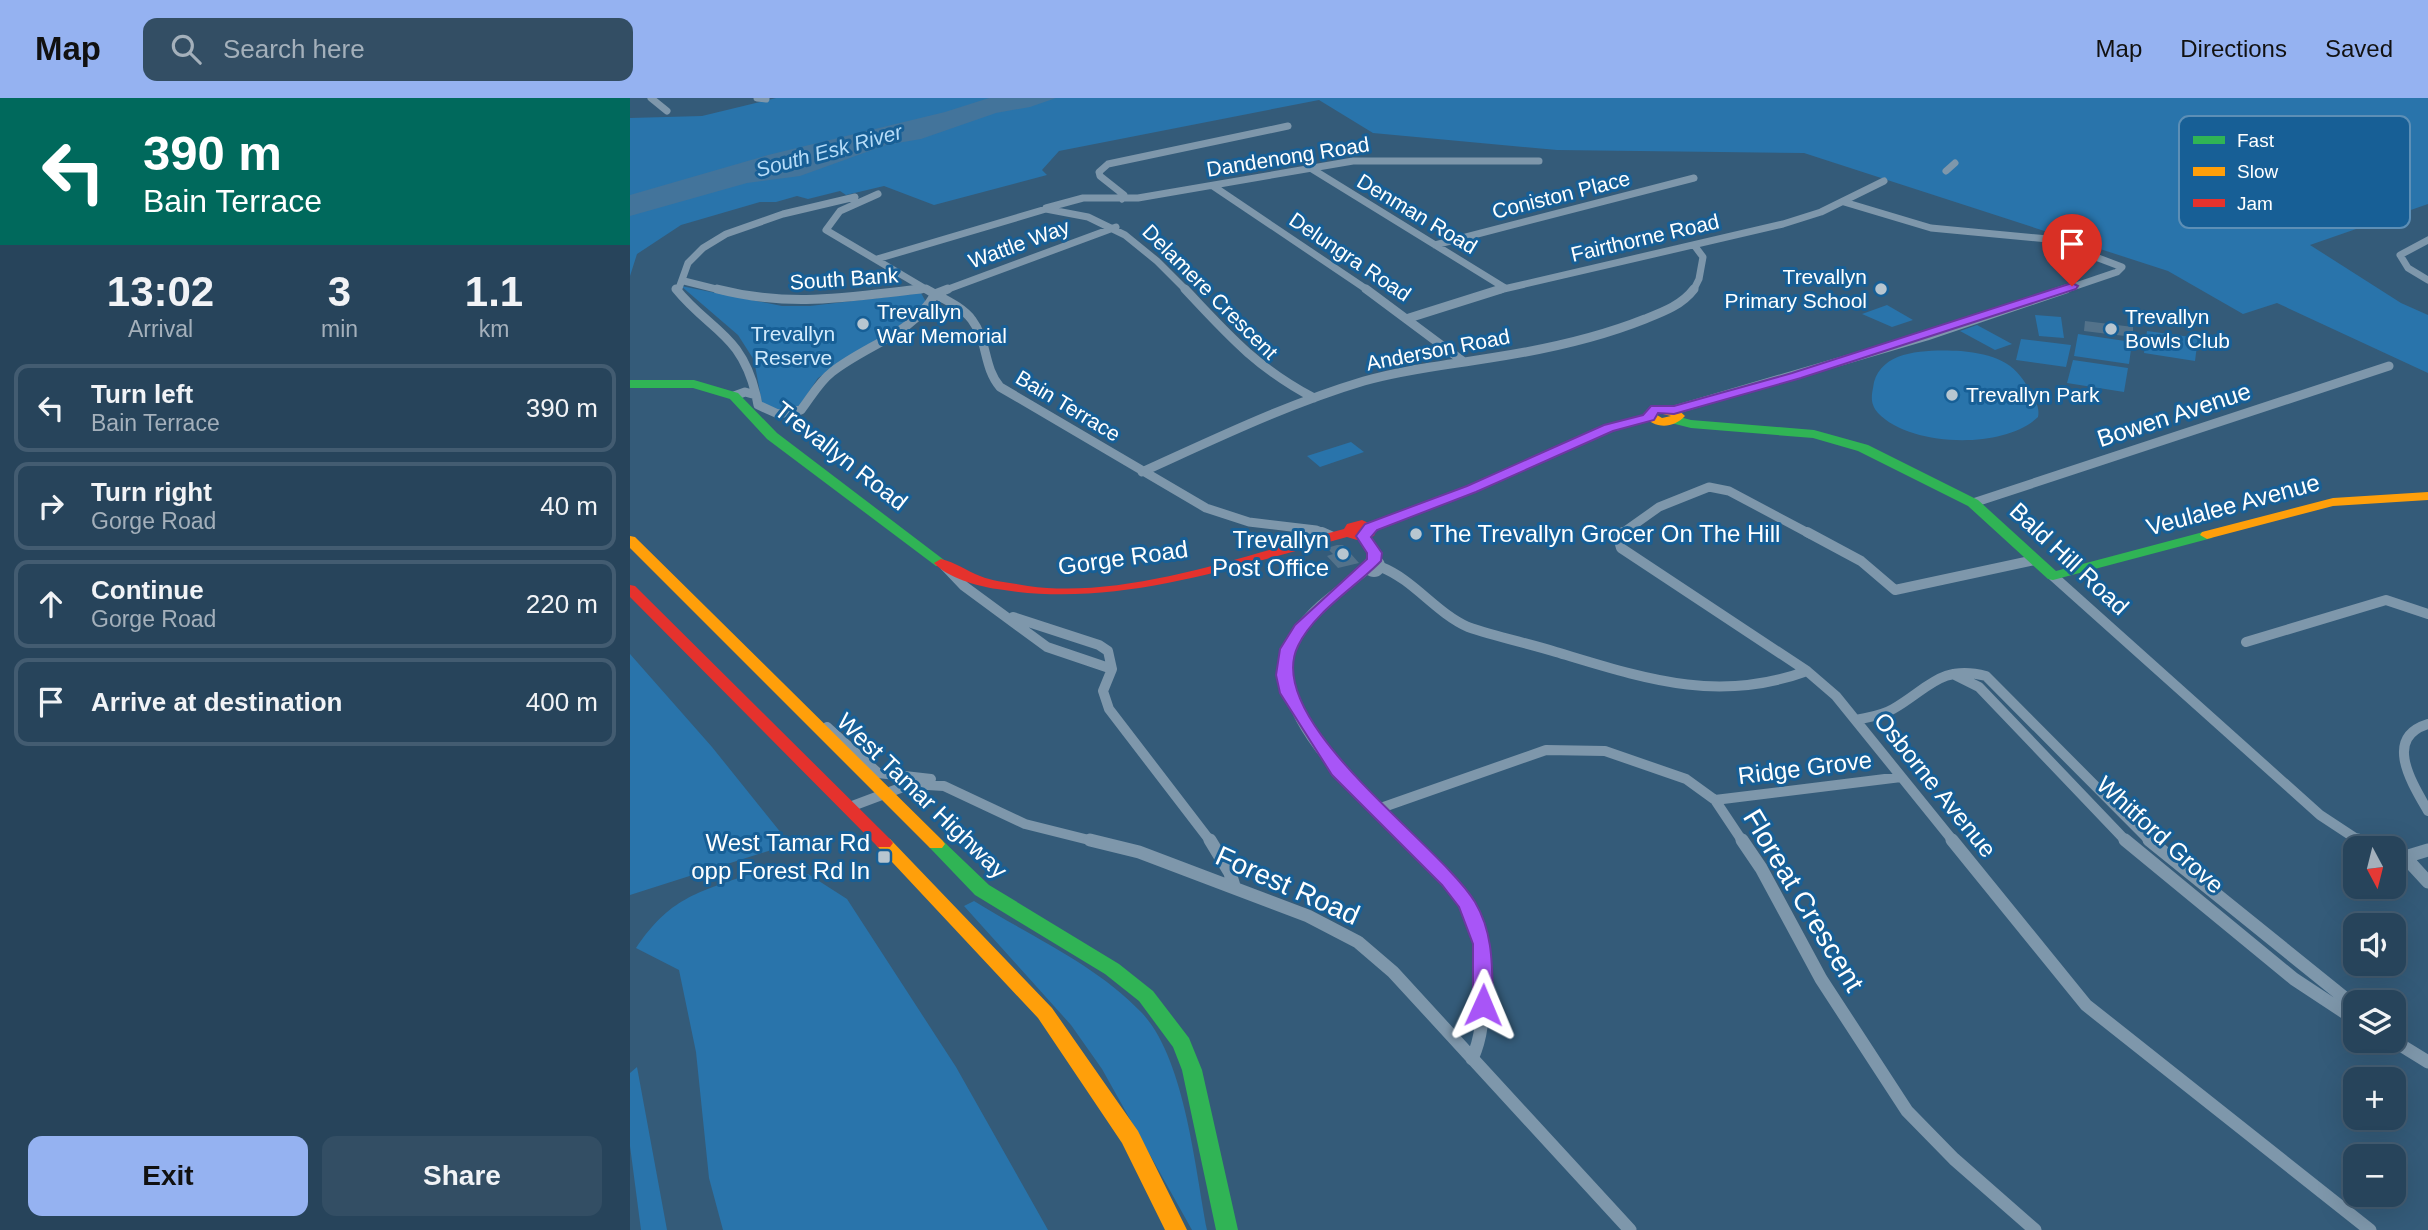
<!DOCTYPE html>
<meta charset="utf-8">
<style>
:root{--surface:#27445b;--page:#334e64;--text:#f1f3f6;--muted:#a4b0bb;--line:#435c71;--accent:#95b2f1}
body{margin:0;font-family:Arial,sans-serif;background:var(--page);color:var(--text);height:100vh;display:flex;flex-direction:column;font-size:26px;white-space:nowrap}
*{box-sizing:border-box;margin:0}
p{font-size:23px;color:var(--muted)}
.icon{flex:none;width:38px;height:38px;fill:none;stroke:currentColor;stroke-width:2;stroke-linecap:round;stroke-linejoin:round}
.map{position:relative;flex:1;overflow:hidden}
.side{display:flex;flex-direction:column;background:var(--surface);width:630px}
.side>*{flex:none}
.hud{background:#00695c;color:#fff;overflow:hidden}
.needle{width:46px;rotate:173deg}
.fabs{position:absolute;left:1713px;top:738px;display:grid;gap:14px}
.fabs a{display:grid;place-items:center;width:63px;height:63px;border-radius:14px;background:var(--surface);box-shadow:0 7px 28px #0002,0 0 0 2px var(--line);font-size:35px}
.pin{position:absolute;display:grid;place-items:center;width:60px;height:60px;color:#fff;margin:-72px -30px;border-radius:50% 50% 50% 0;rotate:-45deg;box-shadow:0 0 7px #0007}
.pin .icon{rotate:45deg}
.me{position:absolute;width:77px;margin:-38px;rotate:1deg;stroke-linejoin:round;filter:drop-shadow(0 0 5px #0008)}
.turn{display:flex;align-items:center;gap:24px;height:147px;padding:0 28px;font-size:32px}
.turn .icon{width:91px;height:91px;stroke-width:2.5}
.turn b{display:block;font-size:49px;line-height:60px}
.eta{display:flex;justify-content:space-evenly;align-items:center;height:119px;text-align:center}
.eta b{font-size:42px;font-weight:600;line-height:49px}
.primary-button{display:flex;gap:14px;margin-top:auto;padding:14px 28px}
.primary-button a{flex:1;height:80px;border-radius:14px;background:var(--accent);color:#111;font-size:28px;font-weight:600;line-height:80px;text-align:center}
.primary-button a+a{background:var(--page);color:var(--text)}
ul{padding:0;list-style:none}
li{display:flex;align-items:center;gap:21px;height:88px;margin:0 14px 10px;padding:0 14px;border:4px solid var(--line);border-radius:14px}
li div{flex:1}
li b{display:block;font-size:26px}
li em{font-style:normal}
header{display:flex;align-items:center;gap:42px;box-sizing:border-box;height:98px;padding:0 35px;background:var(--accent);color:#111}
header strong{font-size:33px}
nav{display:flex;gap:38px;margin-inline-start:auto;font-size:24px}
.search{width:490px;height:63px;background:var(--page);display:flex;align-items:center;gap:18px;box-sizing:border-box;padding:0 24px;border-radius:14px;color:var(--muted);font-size:26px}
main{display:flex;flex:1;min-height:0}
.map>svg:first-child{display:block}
</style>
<header>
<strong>Map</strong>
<div class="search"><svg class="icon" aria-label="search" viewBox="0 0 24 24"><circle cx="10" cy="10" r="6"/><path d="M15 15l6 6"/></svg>Search here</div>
<nav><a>Map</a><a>Directions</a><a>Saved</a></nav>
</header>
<main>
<section class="side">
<div class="hud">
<div class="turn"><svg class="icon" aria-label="left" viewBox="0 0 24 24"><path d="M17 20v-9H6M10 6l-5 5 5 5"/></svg><div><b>390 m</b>Bain Terrace</div></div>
</div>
<div class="eta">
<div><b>13:02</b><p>Arrival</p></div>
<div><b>3</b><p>min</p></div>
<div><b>1.1</b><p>km</p></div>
</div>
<ul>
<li><svg class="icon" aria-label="left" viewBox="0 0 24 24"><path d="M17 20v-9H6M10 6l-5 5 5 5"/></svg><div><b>Turn left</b><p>Bain Terrace</p></div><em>390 m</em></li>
<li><svg class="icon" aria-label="right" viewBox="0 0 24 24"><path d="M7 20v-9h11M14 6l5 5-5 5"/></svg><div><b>Turn right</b><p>Gorge Road</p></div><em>40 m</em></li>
<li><svg class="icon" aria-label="ahead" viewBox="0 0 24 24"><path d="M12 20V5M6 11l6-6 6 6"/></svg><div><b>Continue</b><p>Gorge Road</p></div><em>220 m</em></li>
<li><svg class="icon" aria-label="arrive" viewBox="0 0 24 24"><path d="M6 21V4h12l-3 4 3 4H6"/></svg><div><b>Arrive at destination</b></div><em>400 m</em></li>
</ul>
<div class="primary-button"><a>Exit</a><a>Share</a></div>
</section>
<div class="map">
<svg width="1798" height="1132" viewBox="0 0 1798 1132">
<rect width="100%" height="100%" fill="#345b79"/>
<path fill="#2974ab" d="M146,0H1798V106L1680,147L1771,205L1798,217V275L1647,205L1613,216L1538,173L1174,55L927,52L743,35L689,2L429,53L412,72L417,77L304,107L254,88L216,97L210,93L178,101L167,98L146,104H130L51,127L7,156L0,178V20L72,18Z
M51,188L152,208H180L291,195L296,204L284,218L188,280L168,310L148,313L132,305L124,262L108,237Z
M1257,207L1283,222L1262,229L1232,216Z
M1405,217L1431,219L1434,240L1409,238Z
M1347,227L1382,246L1365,252L1330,233Z
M1517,233L1568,240L1565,263L1514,255Z
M1448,236L1502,244L1499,266L1444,258Z
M1391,241L1441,247L1436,269L1386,262Z
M1331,253C1364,257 1384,262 1400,293C1405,302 1410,309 1408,319C1374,352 1280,349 1248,315C1241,307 1241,300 1243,290C1248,250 1300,252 1331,253Z
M1443,262L1498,270L1494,294L1437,285Z
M721,344L734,354L690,369L677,358Z
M0,556L82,649L160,746L0,797Z
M120,776H178L217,801L326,969L418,1132H93L79,1080L66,954L49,872L6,850C40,800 66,795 120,776Z
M344,803C400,838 467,867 512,915C555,961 565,1070 577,1132H562L472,971L441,927L334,808Z
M7,969L37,1132H11L0,1048V975Z"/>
<path fill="#43749b" d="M359,0H426L400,9L366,15L291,41L256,47L170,78L117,85L0,118V97L138,57L315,14Z"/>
<path fill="#53728a" d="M1455,223L1503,229V239L1454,233Z
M707,447H713L729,465L708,470L697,458L703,456L697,450Z"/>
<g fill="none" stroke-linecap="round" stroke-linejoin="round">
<path stroke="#7e97ab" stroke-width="7" d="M21,0L37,13
M127,0L136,1
M682,71L875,190
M1316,73L1325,65
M583,88L739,193
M248,96L210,113L196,132L299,193
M492,101L494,97L470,78L469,74L478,66L658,28
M1214,104L1301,130L1418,141L1492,169L1487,174L1431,193
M416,110L453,100H508L723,63H909
M1798,142L1770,157L1778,170L1798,182
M805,147L1064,80
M247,161L416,111L458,119L495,137L527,163L557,193
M54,183L94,193
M48,193L58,165L73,150L96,136L153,116L225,99
M275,193L294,191
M313,193L486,129
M865,193L1153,126L1191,114L1254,83
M1063,193L1069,181L1073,159L1064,147"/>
<path stroke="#7e97ab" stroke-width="9" d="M46,191C80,233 111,235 126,297
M87,191C161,210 218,199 291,191
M296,191C311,200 332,208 342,222C358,243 353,269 370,289L576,410L619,424L686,432L696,436
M555,191C598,237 627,270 684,300
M736,191L834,264
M779,220L871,191
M104,298L115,294L126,297L128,307L148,316L171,312C181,299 189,284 202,274C236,247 283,236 305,196L318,191
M1044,312L1297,238L1436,191
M512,374C585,341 657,306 734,283C776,271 818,267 860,260C913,252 965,241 1015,221C1033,214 1052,207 1064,191
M1343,405L1759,268
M991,436L1029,409L1079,389L1099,393L1180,436"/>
<path stroke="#7e97ab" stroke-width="10" d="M692,434L701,438
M993,434L988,439L991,450L1177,573
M1177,434L1231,463L1265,492L1405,462
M733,438L745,455L744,463
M738 468a6 6 0 1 1 12 0a6 6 0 1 1-12 0Z
M315,468L334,488L417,549L482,571L473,593L479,611L581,744
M751,469C784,482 805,514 838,529C867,539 897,545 926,554C1013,580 1087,606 1177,573L1206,598L1324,744
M737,471C712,491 683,509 666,536C622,606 735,701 779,744
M1423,478L1690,717L1731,744
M383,519L469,547L478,553L482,571
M1616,544L1756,502L1798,516
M1323,576L1349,589L1497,744
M1226,622C1239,619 1251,618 1263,611C1298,591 1311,566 1356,578L1521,744
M1798,626C1753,640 1782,685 1798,713
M197,629L248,675L301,681
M1085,702L1271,679
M217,710L281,686L314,688L395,726L467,744
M745,712L916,652L975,653L1056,681L1085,702L1113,744"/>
<path stroke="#7e97ab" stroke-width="13" d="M460,742L509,754L678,818L728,844L763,874L1000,1132
M580,742L600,775L604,788
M777,742C832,794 853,814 853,893C853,917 852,939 842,961
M1112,742L1131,770L1191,881L1277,1013L1324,1061L1405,1132
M1322,742L1456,907L1740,1132
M1495,742L1664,881L1726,922
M1519,742L1726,909
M1728,742L1744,751
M1764,756L1775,759L1798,752
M1775,759L1798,784
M1764,943L1798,964"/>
<path fill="#30b455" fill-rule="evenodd" d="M0,282H64L108,295L147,335L318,465L316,468H306L137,341L100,301L63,290H0Z
M1020,315L1026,319L1025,322L984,333L846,394L745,432L740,433L733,429L735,426L836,388L974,327Z
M1046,318L1061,322L1184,332L1238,347L1348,402L1426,473L1577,433L1584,437L1582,440L1423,482L1418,481L1338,408L1228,353L1183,340L1061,330L1041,325V319Z
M306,740L312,742L359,787L489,866L523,893L559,940L572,972L608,1132H586L552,972L543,949L509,903L475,876L345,797L300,750L297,746L300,742Z"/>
<path fill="#ff9f0a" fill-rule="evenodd" d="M1026,307L1044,308L1055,318C1043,331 1024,331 1013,317ZM1029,315L1041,318L1032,320L1027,317Z
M1798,394V402L1703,408L1577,441L1570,437L1572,434L1703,400Z
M0,438L5,439L312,742L315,746L312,750H300L0,450Z
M254,739L260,741L422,910L508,1033L557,1132H535L492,1045L408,920L248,749L245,745L248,741Z"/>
<path fill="#e5322d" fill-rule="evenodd" d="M732,422L747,429L744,438L727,442L717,439C602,469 487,511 367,491C347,488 318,480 304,465L311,461C325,464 337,473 350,478C365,484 382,485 398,488C496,502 618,456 714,431L717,426Z
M0,487L5,488L260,741L263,745L260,749H248L0,499Z"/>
</g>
<path fill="#a855f7" stroke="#6d37a1" stroke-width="2" d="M1442,185L1448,188L1446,191L1171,280L1044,316L1028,315L1024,322L983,333L846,394L747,432L741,439L752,455L751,463C727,488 684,514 668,548C631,623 810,746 845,804C864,836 862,870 863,907L860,912H846L843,907V846L829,809L812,787L702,677L650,595L646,577L650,551L665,527L737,461V455L726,438L735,426L837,388L974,327L1013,317L1021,308H1044L1162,275Z"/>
<g fill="#b8c6d0" stroke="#175f96" stroke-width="2.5">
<circle cx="1251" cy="191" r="7"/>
<circle cx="233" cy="226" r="7"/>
<circle cx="1481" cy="231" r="7"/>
<circle cx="1322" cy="297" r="7"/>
<circle cx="786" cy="436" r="7"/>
<circle cx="713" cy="456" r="7"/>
<rect x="247" y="752" width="14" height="14" rx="3.5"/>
</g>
<g text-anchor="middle" stroke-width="6" stroke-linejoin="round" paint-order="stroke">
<g font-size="21" font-style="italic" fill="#b6dcf8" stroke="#175f96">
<text transform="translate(199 53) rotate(-15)" y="7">South Esk River</text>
</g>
<g font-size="21" fill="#fff" stroke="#175f96">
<text transform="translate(658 59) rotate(-9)" y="7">Dandenong Road</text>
<text transform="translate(931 97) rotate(-14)" y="7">Coniston Place</text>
<text transform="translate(787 116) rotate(31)" y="7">Denman Road</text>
<text transform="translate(1015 140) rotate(-13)" y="7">Fairthorne Road</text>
<text transform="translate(389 146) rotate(-20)" y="7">Wattle Way</text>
<text transform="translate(720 159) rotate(34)" y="7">Delungra Road</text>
<text transform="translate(214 181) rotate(-4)" y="7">South Bank</text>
<text transform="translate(580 194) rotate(45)" y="7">Delamere Crescent</text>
<text transform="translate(808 252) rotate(-11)" y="7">Anderson Road</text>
<text transform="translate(438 308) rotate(31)" y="7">Bain Terrace</text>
</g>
<g font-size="21" fill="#fff" stroke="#175f96" text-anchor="start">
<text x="1237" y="186" text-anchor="end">Trevallyn<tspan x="1237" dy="24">Primary School</tspan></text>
<text x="247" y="221">Trevallyn<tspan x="247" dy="24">War Memorial</tspan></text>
<text x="1495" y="226">Trevallyn<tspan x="1495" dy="24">Bowls Club</tspan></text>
<text x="1336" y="304">Trevallyn Park</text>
</g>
<g font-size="21" fill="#d1eafc" stroke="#175f96">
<text x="163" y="243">Trevallyn<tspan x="163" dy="24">Reserve</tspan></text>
</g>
<g font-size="24" fill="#fff" stroke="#175f96">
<text transform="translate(1544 317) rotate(-18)" y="8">Bowen Avenue</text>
<text transform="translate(211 358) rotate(38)" y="8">Trevallyn Road</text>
<text transform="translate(1603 407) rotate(-15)" y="8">Veulalee Avenue</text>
<text transform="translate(493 460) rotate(-8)" y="8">Gorge Road</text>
<text transform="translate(1439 461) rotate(43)" y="8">Bald Hill Road</text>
<text transform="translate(1175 670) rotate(-7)" y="8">Ridge Grove</text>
<text transform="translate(1305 687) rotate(51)" y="8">Osborne Avenue</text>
<text transform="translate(292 698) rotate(44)" y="8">West Tamar Highway</text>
<text transform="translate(1530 737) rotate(42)" y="8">Whitford Grove</text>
</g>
<g font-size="24" fill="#fff" stroke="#175f96" text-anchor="end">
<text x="800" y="444" text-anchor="start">The Trevallyn Grocer On The Hill</text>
<text x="699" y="450">Trevallyn<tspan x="699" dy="28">Post Office</tspan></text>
<text x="240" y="753">West Tamar Rd<tspan x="240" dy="28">opp Forest Rd In</tspan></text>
</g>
<g font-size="28" fill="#fff" stroke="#175f96">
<text transform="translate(658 787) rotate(24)" y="10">Forest Road</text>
<text transform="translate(1174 802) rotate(59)" y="10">Floreat Crescent</text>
</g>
</g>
<rect x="1549" y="18" width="231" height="112" rx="10" fill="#175f96" stroke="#5d8fb6" stroke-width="2"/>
<rect x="1563" y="38" width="32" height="8" fill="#30b455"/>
<rect x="1563" y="69" width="32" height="9" fill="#ff9f0a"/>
<rect x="1563" y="101" width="32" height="8" fill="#e5322d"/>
<g font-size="19" fill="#fff">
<text x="1607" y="49">Fast</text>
<text x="1607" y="80">Slow</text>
<text x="1607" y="112">Jam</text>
</g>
</svg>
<div class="fabs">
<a><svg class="needle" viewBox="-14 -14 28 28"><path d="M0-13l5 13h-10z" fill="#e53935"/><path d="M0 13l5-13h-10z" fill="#a4b0bb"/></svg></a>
<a><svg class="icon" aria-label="sound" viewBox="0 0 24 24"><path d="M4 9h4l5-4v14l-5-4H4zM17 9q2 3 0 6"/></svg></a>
<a><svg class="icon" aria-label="layers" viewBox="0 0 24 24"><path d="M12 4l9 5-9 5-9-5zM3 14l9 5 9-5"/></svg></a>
<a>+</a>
<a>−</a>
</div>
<div class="pin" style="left:1442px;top:188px;background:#d93025"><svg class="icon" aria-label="arrive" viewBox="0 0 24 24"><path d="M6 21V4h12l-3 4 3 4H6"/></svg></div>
<svg class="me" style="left:853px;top:907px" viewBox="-20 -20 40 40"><path d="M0-17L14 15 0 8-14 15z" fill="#a855f7" stroke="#fff" stroke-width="4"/></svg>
</div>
</main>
